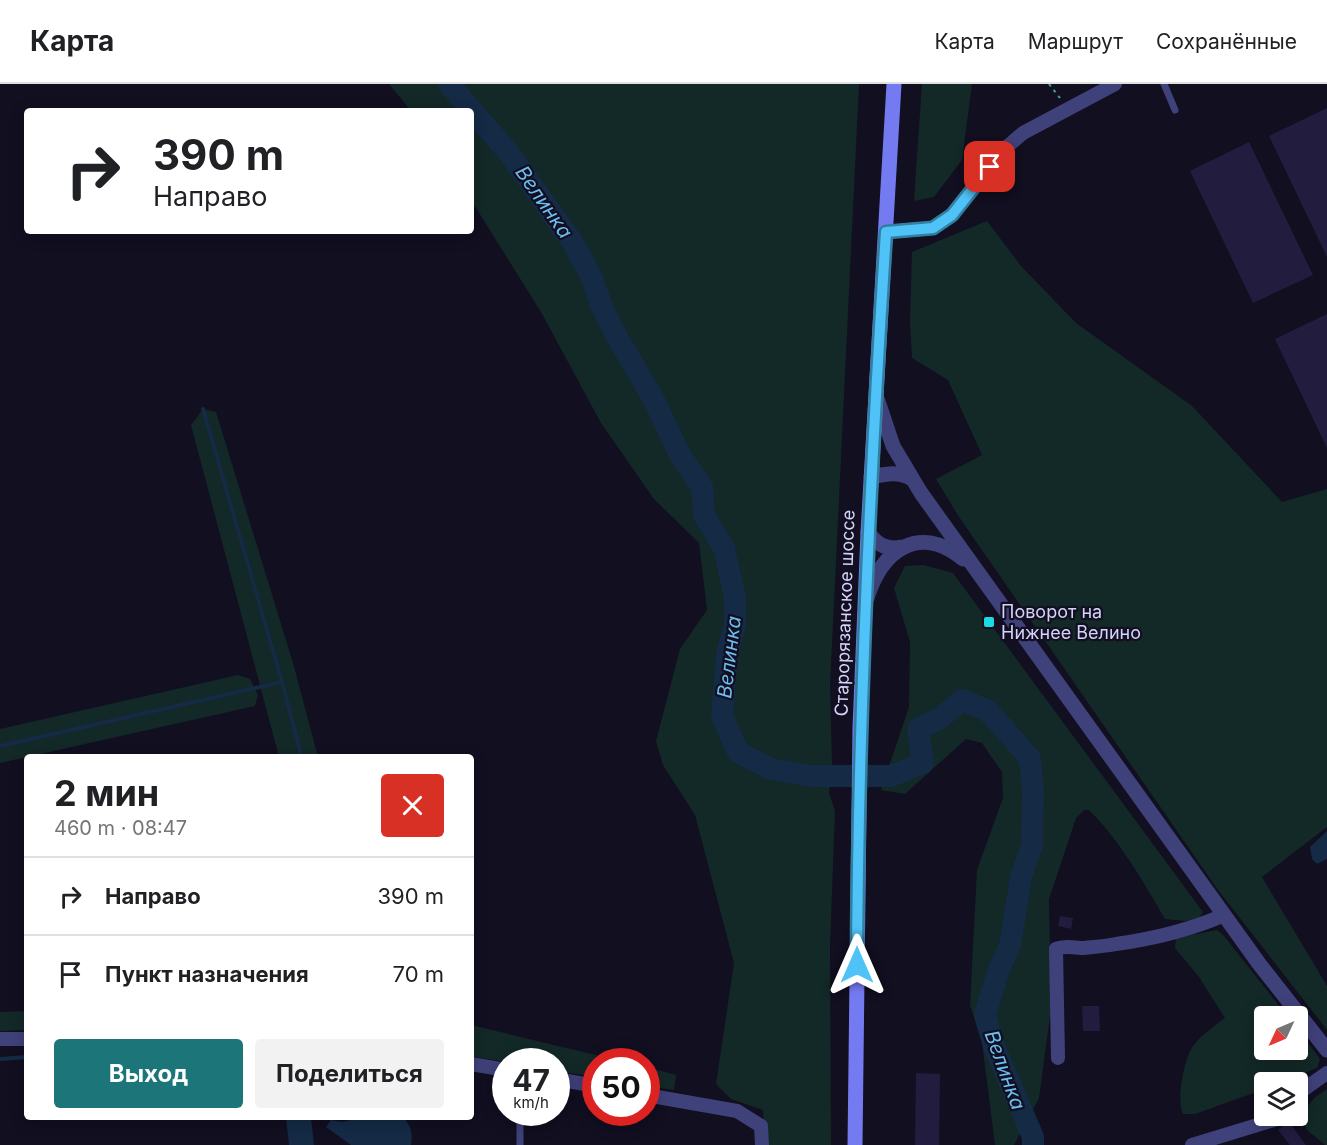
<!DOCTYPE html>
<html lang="ru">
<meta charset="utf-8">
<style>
:root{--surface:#fff;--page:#f2f2f2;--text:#202124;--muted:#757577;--line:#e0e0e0;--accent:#1c7579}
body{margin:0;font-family:Inter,sans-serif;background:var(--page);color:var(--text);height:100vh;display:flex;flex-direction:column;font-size:22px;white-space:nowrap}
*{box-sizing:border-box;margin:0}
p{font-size:20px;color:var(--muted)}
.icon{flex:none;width:33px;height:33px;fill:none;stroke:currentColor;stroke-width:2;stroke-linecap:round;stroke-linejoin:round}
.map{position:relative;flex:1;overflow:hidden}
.sheet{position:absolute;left:24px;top:670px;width:450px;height:366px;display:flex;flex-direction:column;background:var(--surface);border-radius:6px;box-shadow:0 3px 15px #0003}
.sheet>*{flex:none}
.banner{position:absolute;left:24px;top:24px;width:450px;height:126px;border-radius:6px;box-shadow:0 3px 15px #0003;background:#fff;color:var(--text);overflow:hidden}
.needle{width:39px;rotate:226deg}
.fabs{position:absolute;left:1254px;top:922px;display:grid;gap:12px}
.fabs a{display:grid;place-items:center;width:54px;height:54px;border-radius:6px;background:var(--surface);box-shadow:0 3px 15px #0003;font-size:30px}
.speed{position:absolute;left:492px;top:964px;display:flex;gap:12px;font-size:30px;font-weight:700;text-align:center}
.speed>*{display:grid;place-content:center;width:78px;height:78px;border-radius:50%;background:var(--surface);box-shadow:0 3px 15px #0003;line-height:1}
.speed small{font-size:15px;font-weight:400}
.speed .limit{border:9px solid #d22;background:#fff;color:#111}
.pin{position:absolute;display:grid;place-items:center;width:51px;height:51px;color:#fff;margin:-26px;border-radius:12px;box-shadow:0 3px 9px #0006}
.me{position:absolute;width:66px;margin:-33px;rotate:0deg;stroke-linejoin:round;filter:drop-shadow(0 0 4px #0008)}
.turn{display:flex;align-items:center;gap:21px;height:126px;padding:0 30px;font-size:27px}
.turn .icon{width:78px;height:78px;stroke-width:2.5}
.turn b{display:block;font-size:42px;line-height:51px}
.round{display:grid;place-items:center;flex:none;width:63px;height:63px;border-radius:6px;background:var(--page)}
.head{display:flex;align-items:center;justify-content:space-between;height:102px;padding:0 30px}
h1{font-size:36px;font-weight:700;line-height:45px}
.cta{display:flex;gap:12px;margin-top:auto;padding:12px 30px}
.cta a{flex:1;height:69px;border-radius:6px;background:var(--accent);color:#fff;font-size:24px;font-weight:700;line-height:69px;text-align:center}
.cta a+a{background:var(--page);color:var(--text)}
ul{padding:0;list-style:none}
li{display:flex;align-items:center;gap:18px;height:78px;padding:0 30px;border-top:2px solid var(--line)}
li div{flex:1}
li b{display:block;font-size:22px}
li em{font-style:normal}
header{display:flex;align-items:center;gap:36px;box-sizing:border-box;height:84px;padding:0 30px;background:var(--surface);border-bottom:2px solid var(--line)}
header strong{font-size:28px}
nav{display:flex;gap:33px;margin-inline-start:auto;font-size:21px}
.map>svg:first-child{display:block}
</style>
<header>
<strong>Карта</strong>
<nav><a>Карта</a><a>Маршрут</a><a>Сохранённые</a></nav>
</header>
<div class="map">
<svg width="1327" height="1061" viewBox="0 0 1327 1061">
<rect width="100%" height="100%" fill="#110f20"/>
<path fill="#132927" d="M389,0H859L830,601L832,682L829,709L835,727L830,862L831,1061H765L763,1026L731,1015L716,1000L734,879L695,731L663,681L656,657L680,565L707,526L699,459L654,415L601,339L541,228L471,116V27H411Z
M922,0H972L962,76L934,113L914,117Z
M987,137L1021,182L1076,239L1192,322L1282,418L1327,405V743L1262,793L1327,902V946L1218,806L959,433L936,395L982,371L948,296L912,274L910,238L912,168Z
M203,325L216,328L293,579L318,673H279L191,341Z
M923,481L953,489L1203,828L1199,834L1186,837L1165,835C1145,800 1118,754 1089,726H1084L1076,734L1049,815L1051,925L1039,1014L1014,1061H995L982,958L970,921L977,786L1003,714L1002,688L982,659L966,655L905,710L881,706L909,623L910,558L894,504L905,482Z
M238,591L250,595L258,611L255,622L0,679V645Z
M1217,846L1224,852L1288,933H1264V966H1298V945L1320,975L1317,984C1300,991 1282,999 1264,999V1005L1262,1006L1195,1030H1183C1176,1017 1184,975 1193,962C1201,951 1214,942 1225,934L1199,893L1175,864L1176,854Z
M27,927V946L0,947V928Z
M471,941L625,978H596L595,993L557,987L556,978H505L471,972Z
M647,983L676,991L674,1006L647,1002Z
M1327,1005V1061H1325L1307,1046L1301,1031L1314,1014Z"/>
<path fill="#142a45" d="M1327,747V775L1317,780L1312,775L1310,763Z
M286,1034H311L314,1061H289Z
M361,1034H404C411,1043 413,1049 411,1061H351L326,1043L331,1036L342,1038Z"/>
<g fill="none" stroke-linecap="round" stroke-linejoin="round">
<path stroke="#142a45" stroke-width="4" d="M203,325L282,598L302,674
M0,662L282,598
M0,975L27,973"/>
<path stroke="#142a45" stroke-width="22" d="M449,0L509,69L573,159L591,192L602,223L616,251L654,316L680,371L702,403L704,431L724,464L735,514V541L727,570L722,632L738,668L771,685L811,692H891L923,679L918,645L939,635L962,616L987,626L1008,649L1030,675L1033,707L1032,761L1021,793L1010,861L998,888L985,931L994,962L1033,1053V1061"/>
</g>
<path fill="#221d3f" d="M1327,24V173L1269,52Z
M1249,58L1313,191L1253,219L1190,87Z
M1327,230V364L1275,255Z
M1060,832L1073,834L1071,845L1058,842Z
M1082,922H1099L1100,947H1083Z
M916,989L940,990L939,1061H915Z
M1289,1038L1306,1061H1290L1278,1046Z"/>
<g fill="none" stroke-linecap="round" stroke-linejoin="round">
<path stroke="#3ba799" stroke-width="2" stroke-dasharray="3 4.5" stroke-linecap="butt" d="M1049,0L1060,14"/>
<path stroke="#3f417a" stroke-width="7" d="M1164,0L1175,26
M520,1061V1032"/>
<path stroke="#3f417a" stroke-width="14" d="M886,148L933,144L952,131L1002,67L1023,49L1115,0
M0,955H27
M1058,974L1056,865C1065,861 1075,864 1084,864C1094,863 1106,862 1116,860C1152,855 1190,846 1224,831
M471,980L506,986
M556,995L596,1002
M646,1011L737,1027L761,1042L762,1061
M1298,1013L1303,1006L1327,989
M1192,1061L1277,1035L1281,1032"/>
<path stroke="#3f417a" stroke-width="15" d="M878,317L893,362L921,409L1260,881L1327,966
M871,393C886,390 898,387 912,395
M868,449C879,462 887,466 904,463
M867,514C882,466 919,439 963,475"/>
<path stroke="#747af0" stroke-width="15" d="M855,1061L860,644L868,449L894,0"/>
</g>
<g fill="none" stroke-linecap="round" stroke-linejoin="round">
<defs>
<path id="route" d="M857,881C858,636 870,392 886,148L933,144L952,131L990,83"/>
</defs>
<use href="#route" stroke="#337fa1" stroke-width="15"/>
<use href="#route" stroke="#4fc3f7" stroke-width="10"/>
</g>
<rect fill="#18dce2" stroke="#110f20" stroke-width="2" x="983" y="532" width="12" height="12" rx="3"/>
<g text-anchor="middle" stroke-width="4.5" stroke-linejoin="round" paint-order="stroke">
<g font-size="18" fill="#d5d3fa" stroke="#110f20" text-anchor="start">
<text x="1001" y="534">Поворот на<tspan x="1001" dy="21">Нижнее Велино</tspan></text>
</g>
<g font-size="18" fill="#d5d3fa" stroke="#110f20">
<text transform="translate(845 529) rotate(-88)" y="6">Старорязанское шоссе</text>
</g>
<g font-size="20" font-style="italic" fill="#6cbcf0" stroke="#110f20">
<text transform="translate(544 118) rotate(55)" y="7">Велинка</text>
<text transform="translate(729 573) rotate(-83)" y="7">Велинка</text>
<text transform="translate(1005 986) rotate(70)" y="7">Велинка</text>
</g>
</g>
</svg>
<div class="fabs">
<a><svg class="needle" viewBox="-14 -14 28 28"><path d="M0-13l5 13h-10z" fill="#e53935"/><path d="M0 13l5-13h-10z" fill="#757577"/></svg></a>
<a><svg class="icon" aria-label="layers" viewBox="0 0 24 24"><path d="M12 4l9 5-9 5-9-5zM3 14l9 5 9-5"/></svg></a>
</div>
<div class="speed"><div>47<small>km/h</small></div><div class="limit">50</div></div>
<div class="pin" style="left:990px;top:83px;background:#d93025"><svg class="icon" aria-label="arrive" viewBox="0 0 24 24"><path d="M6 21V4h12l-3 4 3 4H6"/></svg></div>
<svg class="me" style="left:857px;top:881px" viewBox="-20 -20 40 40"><path d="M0-17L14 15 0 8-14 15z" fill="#4fc3f7" stroke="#fff" stroke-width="4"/></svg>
<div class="banner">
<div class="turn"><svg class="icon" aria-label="right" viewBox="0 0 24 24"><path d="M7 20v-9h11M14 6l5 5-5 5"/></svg><div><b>390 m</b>Направо</div></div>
</div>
<section class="sheet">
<div class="head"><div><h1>2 мин</h1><p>460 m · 08:47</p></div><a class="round" style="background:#d93025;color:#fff"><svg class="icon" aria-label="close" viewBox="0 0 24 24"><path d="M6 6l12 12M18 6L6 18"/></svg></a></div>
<ul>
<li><svg class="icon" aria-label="right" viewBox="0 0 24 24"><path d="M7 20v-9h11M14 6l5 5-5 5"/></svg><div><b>Направо</b></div><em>390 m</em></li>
<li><svg class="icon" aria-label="arrive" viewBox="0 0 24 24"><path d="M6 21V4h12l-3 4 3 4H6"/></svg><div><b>Пункт назначения</b></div><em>70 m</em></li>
</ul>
<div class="cta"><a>Выход</a><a>Поделиться</a></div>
</section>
</div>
